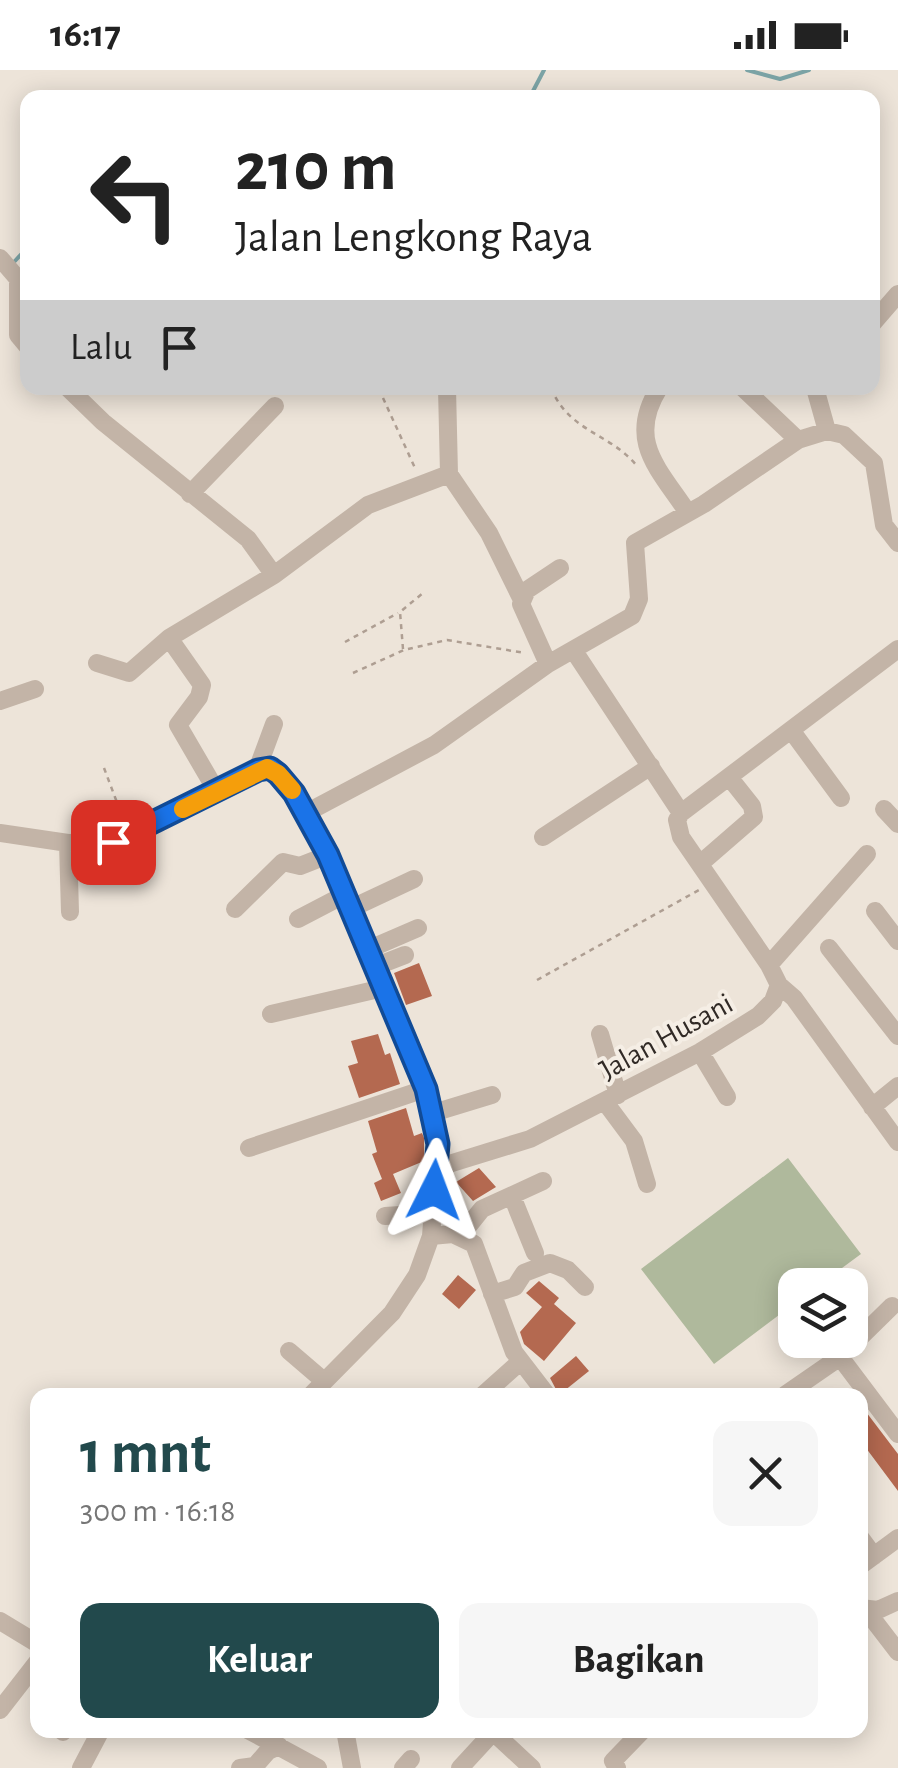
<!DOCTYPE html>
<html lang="id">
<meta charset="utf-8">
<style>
:root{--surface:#fff;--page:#f6f6f6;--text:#222;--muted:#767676;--accent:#22494c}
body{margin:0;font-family:"Alegreya Sans",sans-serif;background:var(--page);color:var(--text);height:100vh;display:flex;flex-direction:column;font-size:38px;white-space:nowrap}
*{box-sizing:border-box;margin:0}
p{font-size:32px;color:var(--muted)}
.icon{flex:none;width:55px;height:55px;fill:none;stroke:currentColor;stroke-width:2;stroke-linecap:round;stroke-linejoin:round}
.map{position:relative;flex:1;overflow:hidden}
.panel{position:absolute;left:30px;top:1318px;width:838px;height:350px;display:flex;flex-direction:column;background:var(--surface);border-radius:20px;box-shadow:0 5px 25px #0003}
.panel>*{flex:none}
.guide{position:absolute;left:20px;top:20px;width:860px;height:305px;border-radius:20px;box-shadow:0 5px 25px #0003;background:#fff;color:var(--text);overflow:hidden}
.fabs{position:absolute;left:778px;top:1198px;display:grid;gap:20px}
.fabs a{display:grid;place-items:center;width:90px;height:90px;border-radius:20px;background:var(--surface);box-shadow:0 5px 25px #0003;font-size:50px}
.pin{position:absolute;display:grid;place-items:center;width:85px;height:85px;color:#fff;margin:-42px;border-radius:20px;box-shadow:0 5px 15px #0006}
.me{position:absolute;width:110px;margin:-55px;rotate:3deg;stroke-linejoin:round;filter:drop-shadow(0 0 8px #0008)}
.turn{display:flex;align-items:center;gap:35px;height:210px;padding:0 50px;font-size:45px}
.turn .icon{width:130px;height:130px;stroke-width:2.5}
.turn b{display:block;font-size:70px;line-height:85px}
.then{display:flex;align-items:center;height:95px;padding:0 50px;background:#0003;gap:20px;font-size:38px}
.round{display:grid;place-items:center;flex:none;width:105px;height:105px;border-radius:20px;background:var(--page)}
.overview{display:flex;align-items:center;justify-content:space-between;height:170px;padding:0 50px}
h1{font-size:60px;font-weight:700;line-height:75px;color:var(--accent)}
.cta{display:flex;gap:20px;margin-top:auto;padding:20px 50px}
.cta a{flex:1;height:115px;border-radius:20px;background:var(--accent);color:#fff;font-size:40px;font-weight:700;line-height:115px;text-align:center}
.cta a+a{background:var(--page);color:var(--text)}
.status{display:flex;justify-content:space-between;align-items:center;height:70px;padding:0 50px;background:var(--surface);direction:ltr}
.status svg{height:28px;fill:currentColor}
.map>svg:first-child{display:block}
</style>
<div class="status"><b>16:17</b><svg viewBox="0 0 49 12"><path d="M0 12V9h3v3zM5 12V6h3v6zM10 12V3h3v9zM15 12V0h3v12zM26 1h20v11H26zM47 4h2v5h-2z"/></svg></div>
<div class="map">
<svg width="898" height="1698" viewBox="0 0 898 1698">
<rect width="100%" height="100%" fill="#ede4d9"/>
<path fill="#afb99c" d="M788,1088L861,1184L819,1215H795V1233L714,1294L641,1199Z"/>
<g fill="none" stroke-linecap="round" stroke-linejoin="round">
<path stroke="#7ca4a6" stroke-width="4" d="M747,0L780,9L809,0
M523,28L532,23L544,0
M14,192L28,177"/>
</g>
<path fill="#b46950" d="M419,893L432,926L406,935L394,903Z
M378,964L385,985L390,983L400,1014L359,1028L348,996L358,993L351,971Z
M406,1038L414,1066L422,1063L424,1068V1091L393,1104L401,1123L381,1131L374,1113L382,1109L372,1084L377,1082L368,1051Z
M479,1098L496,1117L473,1131L456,1112Z
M458,1205L476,1220L459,1239L442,1224Z
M539,1211L559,1228L554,1234L576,1253L544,1291L524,1274L520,1262L542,1237L526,1223Z
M576,1286L589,1301L559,1325L550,1308Z
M860,1334L898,1384V1421L860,1370Z"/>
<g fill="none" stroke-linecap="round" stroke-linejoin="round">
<path stroke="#ae9e92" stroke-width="2.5" stroke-dasharray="5 5" stroke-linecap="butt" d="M551,318C570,363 609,362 637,396
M383,328L415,398
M345,572L398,543
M403,579L400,542L423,523
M353,603L404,580L447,570L525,583
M104,698L124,751
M537,910L699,820"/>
<path stroke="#c3b4a7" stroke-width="18" d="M0,188L18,209V265L28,277
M872,254L898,224
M68,318L103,352L248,469L274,505
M447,318L449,404L489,463L522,530
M659,318C626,371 659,399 688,443
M743,318L798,370
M815,318L827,361
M190,424L275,336
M169,568L202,615L199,627L178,655L217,722
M574,581L681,743
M97,593L129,603L169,568L274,505L368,435L449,404
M548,594L521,534L527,520L560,498
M0,631L35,619
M791,660L841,728
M257,700L274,654
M884,739L898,754
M306,743L434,675L548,594L632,546L639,529L635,473L704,434L798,370L827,361L844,365L874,393L884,455L898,473
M0,763L68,773L113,772L267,698L278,704L294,723L328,785L425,1019L438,1074L431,1166L417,1205L392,1243L311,1325
M543,767L651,696
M68,773L70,842
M701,793L754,747L752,736L729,707
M235,839L283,792L300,796L328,785
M350,839L414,809
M875,841L898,871
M298,849L344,825
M829,878L898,966
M367,880L418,858
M769,895L867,784
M374,897L405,885
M779,915L794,928L898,1072
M271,944L383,918
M600,964L618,1025
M700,982L727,1027
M605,1032L634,1071L647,1114
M872,1037L898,1016
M433,1043L492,1025
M249,1078L425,1019
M436,1098L530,1069L700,982L758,946L773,931L779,915L769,895L681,767L677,750L681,743L898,579
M512,1126L535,1183
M385,1146L432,1143
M461,1165L482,1139L543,1111
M431,1166L453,1164L474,1174L514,1282L547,1325
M492,1224L515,1217L524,1203L550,1193L568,1200L585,1217
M289,1281L324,1311
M840,1287L898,1364
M483,1325L520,1292
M785,1325L840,1287L892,1236
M860,1467L874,1486
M860,1496L898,1468
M860,1538L878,1540L898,1531
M865,1539L898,1582
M0,1551L38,1574
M0,1640L38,1591
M248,1660L318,1698
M345,1660L352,1698
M63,1662V1660
M493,1662L532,1698
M81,1698L101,1660
M240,1698L255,1696L268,1681L279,1676
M403,1698L411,1689
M460,1698L495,1660
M617,1698L613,1691L643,1660"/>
</g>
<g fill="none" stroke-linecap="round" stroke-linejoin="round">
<defs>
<path id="route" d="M113,772L258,700L270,698L278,704L294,723L328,785L426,1019L438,1074L434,1120"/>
</defs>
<use href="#route" stroke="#114b97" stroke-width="25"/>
<use href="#route" stroke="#1a73e8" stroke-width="18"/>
<path stroke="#f59e0b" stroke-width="18" d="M183,739L267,698L278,704L292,720"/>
</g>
<g text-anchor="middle" stroke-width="8" stroke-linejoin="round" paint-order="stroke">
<g font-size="30" fill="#312a26" stroke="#f5eee5">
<text transform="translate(666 966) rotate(-29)" y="10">Jalan Husani</text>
</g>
</g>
</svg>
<div class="fabs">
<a><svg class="icon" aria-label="layers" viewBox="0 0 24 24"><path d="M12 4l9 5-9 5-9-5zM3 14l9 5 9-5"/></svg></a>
</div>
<div class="pin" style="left:113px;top:772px;background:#d93025"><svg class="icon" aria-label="arrive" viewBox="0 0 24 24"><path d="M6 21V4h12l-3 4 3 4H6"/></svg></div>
<svg class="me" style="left:434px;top:1120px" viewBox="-20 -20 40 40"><path d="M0-17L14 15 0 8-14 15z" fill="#1a73e8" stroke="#fff" stroke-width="4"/></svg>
<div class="guide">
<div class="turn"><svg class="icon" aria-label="left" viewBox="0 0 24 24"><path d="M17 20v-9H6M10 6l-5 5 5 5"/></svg><div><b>210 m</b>Jalan Lengkong Raya</div></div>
<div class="then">Lalu<svg class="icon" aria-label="arrive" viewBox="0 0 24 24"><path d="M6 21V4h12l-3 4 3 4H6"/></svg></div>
</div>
<section class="panel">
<div class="overview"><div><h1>1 mnt</h1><p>300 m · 16:18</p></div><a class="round"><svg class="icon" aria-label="close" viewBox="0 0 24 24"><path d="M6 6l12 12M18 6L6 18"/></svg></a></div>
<div class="cta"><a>Keluar</a><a>Bagikan</a></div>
</section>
</div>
